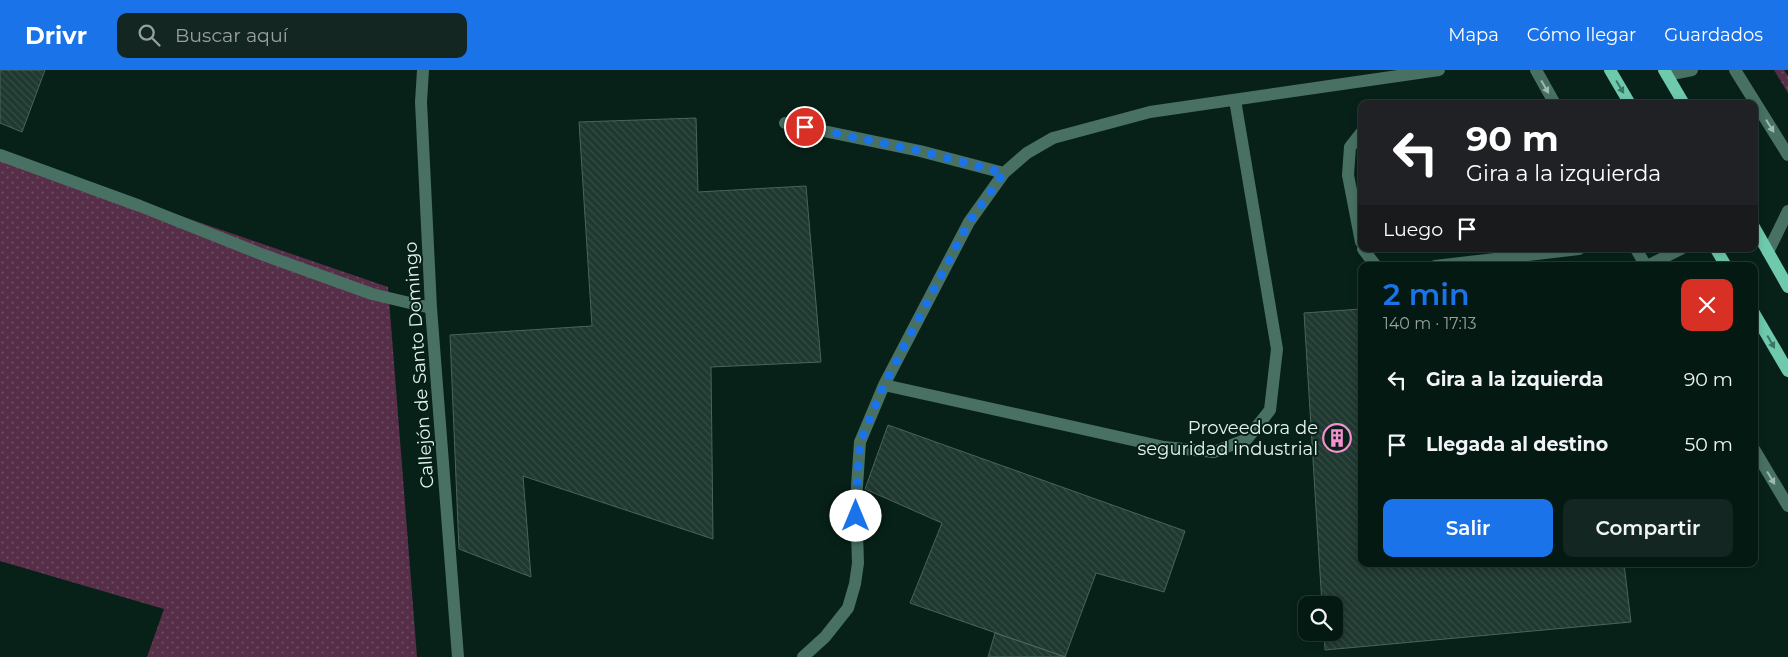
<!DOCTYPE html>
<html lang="es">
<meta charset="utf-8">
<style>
:root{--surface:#051913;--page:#132621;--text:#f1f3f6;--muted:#97a0a0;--line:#263833;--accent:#1a73e8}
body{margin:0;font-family:Montserrat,sans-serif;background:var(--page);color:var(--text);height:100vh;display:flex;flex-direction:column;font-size:19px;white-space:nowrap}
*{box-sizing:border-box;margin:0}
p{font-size:16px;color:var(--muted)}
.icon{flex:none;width:28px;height:28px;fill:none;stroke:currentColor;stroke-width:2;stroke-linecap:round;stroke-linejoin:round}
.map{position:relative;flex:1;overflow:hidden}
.sheet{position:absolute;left:1358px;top:192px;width:400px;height:305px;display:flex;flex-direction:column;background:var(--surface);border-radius:10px;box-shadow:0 2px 8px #0003,0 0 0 1px var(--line)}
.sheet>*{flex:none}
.guide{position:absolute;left:1358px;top:30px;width:400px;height:152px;border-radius:10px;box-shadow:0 2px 8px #0003,0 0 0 1px var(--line);background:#202124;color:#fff;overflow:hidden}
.tools{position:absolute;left:1298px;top:526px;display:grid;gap:10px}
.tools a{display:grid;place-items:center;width:45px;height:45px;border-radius:10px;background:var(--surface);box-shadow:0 2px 8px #0003,0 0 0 1px var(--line);font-size:25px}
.pin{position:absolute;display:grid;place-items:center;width:42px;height:42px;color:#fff;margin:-21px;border:2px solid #fff;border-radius:50%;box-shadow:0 1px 5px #0007}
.me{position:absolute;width:55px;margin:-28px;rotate:0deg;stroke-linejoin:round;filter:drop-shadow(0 0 4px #0008)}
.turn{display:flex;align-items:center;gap:18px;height:105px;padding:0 25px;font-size:22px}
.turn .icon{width:65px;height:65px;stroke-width:2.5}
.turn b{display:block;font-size:35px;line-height:42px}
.then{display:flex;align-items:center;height:48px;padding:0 25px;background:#0003;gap:10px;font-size:19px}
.round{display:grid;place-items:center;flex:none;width:52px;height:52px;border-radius:10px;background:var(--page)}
.head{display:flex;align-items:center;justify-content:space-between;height:85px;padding:0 25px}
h1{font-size:30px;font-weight:600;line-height:38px;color:var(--accent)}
.button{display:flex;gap:10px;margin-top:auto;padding:10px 25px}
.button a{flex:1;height:58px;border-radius:10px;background:var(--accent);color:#fff;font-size:20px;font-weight:600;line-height:58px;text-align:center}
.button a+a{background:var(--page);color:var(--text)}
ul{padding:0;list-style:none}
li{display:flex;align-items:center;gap:15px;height:65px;padding:0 25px}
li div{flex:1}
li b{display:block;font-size:19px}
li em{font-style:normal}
header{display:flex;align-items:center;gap:30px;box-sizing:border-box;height:70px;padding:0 25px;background:var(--accent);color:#fff}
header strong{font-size:24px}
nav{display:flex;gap:28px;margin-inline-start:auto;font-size:18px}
.search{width:350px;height:45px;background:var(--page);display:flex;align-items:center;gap:12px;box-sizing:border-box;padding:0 18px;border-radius:10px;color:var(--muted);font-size:19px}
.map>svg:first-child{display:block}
</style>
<header>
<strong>Drivr</strong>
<div class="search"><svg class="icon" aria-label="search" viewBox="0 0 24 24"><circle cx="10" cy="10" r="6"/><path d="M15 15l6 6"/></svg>Buscar aquí</div>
<nav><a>Mapa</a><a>Cómo llegar</a><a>Guardados</a></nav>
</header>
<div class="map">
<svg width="1788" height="587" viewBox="0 0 1788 587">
<defs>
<pattern id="grass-dots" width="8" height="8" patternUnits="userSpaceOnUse" patternTransform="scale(1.25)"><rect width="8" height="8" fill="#562e48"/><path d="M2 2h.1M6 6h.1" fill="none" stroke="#6e4d63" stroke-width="1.8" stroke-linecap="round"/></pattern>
<pattern id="building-back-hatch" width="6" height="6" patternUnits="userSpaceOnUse" patternTransform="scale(1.25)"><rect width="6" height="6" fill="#1f3830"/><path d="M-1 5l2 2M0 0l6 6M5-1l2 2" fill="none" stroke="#354c44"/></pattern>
</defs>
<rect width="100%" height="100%" fill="#072119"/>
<path fill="url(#grass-dots)" d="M1774,0H1784L1788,6V23Z
M0,84L388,217L417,587H147L164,539L0,491Z"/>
<path fill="url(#building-back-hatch)" stroke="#49645b" d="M0,0H45L22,62L0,53Z
M696,48L698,122L806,116L821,292L711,297L713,469L523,406L531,507L459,479L450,265L592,256L579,52Z
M1361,239V494H1624L1631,552L1325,580L1324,562H1334V535H1322L1304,243Z
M888,355L1185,461L1164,522L1096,503L1065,587L910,533L942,453L865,419Z
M995,563L1066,587H988Z"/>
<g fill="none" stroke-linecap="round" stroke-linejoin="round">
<path stroke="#487163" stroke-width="12" d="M423,0L421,32L431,238L458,587
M1735,0L1788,85
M1667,5L1692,0
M785,53L920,81L1004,103
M1361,63L1350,77L1348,105L1361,172
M0,85L140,136L261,184L372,224L431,238
M1363,179L1376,196
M1768,182L1788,141
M1435,196L1579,179
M884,315L1164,377L1214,382L1247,369L1270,340L1277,279L1235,30
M803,587L825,567L848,538L855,514L858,493L856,431L860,372L884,315L969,152L1004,103L1027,83L1053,68L1150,42L1439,0"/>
<path stroke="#487163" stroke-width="12" d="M1536,0L1555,34
M1636,179L1646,196
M1647,196L1681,179
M1754,379L1788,436"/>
<path stroke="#6fc9ad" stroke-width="12" d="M1610,0L1630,34
M1664,0L1684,34
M1754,157L1788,217
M1716,179L1726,196
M1754,243L1788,301"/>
</g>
<defs><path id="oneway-solid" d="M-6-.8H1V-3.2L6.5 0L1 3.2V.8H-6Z" transform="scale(1.25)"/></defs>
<g fill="#9eb9af">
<use href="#oneway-solid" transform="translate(1545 17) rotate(60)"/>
<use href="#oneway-solid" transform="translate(1770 56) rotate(58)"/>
<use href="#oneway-solid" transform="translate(1771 408) rotate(59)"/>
</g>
<g fill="#3b7563">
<use href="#oneway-solid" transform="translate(1620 17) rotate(59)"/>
<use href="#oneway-solid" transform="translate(1771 272) rotate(60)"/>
</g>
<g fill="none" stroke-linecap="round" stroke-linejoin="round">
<path stroke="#1a73e8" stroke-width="9" stroke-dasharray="0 16.2" d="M805,57L920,81L1004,103L969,152L884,315L860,372L856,431V446"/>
</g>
<defs>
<symbol id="building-ring" viewBox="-11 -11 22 22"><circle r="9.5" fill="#072119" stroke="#f590d1" stroke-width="1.5"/><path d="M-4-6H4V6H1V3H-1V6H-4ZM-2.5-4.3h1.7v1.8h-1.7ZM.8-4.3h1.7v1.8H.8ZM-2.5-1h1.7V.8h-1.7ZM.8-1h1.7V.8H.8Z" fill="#f590d1"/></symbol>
</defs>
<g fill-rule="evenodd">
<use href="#building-ring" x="1321" y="352" width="32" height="32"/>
</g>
<g text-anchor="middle" stroke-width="4" stroke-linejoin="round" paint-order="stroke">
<g font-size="18" fill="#e5f4ee" stroke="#072119">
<text transform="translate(419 295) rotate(-94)" y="6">Callejón de Santo Domingo</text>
</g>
<g font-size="18" fill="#e5f4ee" stroke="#072119" text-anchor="end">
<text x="1318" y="364">Proveedora de<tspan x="1318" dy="21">seguridad industrial</tspan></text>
</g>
</g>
</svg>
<div class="tools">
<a><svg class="icon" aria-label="search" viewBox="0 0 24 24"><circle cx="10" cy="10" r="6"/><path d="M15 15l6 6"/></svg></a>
</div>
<div class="pin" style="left:805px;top:57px;background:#d93025"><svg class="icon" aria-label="arrive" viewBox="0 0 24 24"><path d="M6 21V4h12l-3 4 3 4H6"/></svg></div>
<svg class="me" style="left:856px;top:446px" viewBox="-20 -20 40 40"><circle r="19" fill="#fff"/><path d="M0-13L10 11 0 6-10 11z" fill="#1a73e8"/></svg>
<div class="guide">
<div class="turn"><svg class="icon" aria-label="left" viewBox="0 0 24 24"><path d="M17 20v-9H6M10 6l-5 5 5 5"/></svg><div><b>90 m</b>Gira a la izquierda</div></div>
<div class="then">Luego<svg class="icon" aria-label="arrive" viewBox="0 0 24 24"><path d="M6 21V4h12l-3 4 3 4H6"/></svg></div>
</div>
<section class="sheet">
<div class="head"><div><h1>2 min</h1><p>140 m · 17:13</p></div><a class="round" style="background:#d93025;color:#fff"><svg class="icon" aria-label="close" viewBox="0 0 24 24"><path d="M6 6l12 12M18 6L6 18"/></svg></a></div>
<ul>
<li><svg class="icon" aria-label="left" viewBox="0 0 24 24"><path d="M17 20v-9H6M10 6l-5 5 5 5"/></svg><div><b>Gira a la izquierda</b></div><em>90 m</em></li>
<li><svg class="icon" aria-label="arrive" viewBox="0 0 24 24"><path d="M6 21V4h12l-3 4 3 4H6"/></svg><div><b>Llegada al destino</b></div><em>50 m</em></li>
</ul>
<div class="button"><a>Salir</a><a>Compartir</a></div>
</section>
</div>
